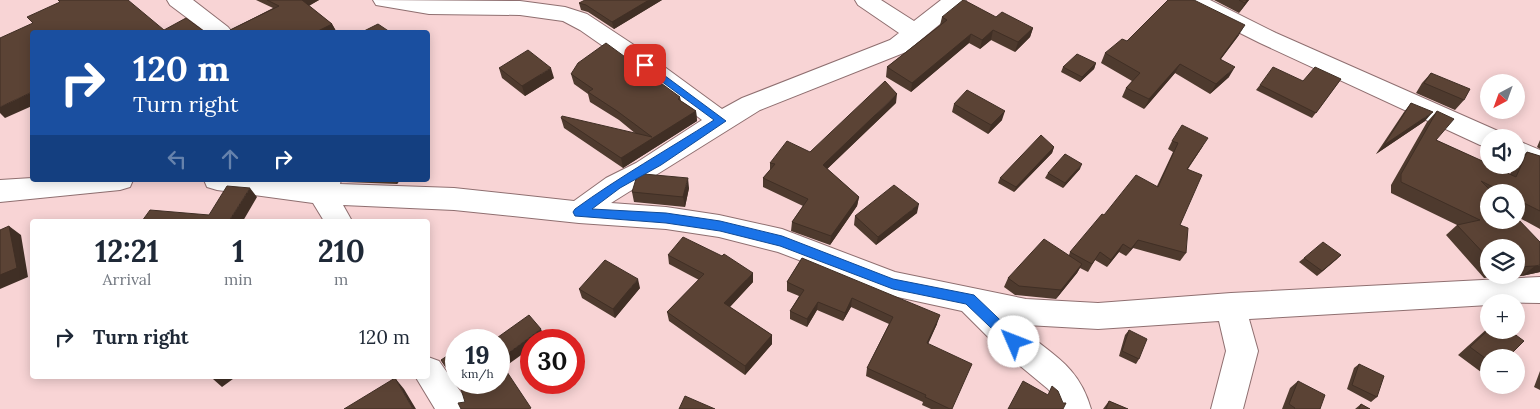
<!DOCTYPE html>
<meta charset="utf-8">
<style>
:root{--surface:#fff;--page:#f2f2f3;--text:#1f2937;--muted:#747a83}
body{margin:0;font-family:Lora,serif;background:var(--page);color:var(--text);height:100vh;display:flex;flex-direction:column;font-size:19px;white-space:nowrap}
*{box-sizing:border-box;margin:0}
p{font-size:16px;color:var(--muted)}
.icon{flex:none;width:28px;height:28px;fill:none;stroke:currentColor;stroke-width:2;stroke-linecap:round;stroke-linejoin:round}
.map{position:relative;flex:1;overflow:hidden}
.details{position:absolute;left:30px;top:219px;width:400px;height:160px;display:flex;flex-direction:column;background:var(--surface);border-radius:5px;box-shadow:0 2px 12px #0003}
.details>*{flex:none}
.guide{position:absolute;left:30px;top:30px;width:400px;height:152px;border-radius:5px;box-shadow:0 2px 12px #0003;background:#1a4fa0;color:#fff;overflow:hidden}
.needle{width:32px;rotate:221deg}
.controls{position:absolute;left:1480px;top:74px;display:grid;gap:10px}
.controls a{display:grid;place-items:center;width:45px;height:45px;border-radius:50%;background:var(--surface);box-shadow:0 2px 12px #0003;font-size:25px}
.speed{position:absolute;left:445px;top:329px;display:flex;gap:10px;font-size:25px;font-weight:700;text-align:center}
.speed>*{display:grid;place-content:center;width:65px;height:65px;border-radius:50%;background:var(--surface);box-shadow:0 2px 12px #0003;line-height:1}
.speed small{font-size:12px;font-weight:400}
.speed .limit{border:8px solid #d22;background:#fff;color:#111}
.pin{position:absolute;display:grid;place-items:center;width:42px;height:42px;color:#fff;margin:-21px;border-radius:10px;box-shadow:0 2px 8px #0006}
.me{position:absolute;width:55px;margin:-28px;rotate:314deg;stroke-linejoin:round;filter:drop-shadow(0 0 4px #0008)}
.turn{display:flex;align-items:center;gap:18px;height:105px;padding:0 20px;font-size:22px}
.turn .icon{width:65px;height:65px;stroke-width:2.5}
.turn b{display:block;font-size:35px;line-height:42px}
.lanes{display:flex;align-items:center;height:48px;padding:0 20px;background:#0003;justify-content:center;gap:25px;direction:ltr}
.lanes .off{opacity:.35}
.eta{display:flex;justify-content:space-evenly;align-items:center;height:85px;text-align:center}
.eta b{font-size:30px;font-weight:800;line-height:35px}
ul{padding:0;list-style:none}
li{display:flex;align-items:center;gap:15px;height:65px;padding:0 20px}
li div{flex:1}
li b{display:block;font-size:19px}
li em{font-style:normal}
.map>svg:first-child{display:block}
</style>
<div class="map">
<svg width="1540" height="409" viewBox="0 0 1540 409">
<rect width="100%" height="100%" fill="#f8d4d5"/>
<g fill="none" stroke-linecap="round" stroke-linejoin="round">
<defs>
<path id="minor" d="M167,0H193L228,27L232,32H206L170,5Z
M373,0L520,1L565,7L587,14L640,49L722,109L742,98L890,40L899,33L858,5L855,0H881L914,21L941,0H966L963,5L906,52L760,110L611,203L666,207L719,215L782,229L895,272L1026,299L1098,303L1231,293L1540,277V303L1489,302V305L1249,319L1258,351L1243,409H1211L1226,351L1219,321L1098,329L1026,325L1015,323C1047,353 1078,362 1091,409H1059L1055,398L1048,389L1002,351L962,311L893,296L778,252L719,237L666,229L579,223L454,210L343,205L352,221H324L313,203L217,190L207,187L204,180H296L314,182L315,180H341L340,184L454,188L574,201L606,178L636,163L702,120L623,60L580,30L563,21L520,15L429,14L376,5Z
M1181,0H1210L1276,33L1498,131L1502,138H1489V147L1480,145L1260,43L1184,5Z
M1516,140L1540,150V171L1516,161Z
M32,178V180H133L130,187L120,190L0,202V180Z
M428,357L439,361L465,398L469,409H435L415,376H428Z"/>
</defs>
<use href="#minor" stroke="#8f6f70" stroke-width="2"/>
<use href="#minor" fill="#fff" fill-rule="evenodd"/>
</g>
<path fill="#4e3a2e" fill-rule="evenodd" d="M256,0H319L309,6L332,24L336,31L333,32H231L230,30L273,8Z
M662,0L614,29L588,12L581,10L579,3Z
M1214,0H1249L1239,13Z
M942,17H996L1033,28L1030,37L1015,52L991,40L980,49L969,43L911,92L886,77L887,67L940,25Z
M1239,35L1221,59L1229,77L1210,94L1175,73L1144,109L1122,97L1126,88L1132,81L1101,63L1105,53Z
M1096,63L1094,69L1080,82L1061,72L1063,67Z
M499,68L554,78L525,96L502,78Z
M1431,73L1464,100L1455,110L1416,93L1422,83Z
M571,74L680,97L681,101L696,111L697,121L623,168L564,128L561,118L636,134L619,120L590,102L588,94L574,84Z
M1341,79L1312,118L1256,90L1260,85L1303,81Z
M896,103L827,169L859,197L857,206L830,245L791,231L792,222L803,206L763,187V178L770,170V163L810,152Z
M1411,103L1425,121L1376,154L1404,112Z
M954,104L1002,120L988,134L952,112Z
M1437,111L1436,140L1510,174L1515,165H1516V162L1527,152L1540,156V229L1516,216V192H1489L1516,220L1540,272L1522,276L1484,278L1446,235L1457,225L1391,193V185L1427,122ZM1489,248H1516V275H1489Z
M1540,140V149L1537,147Z
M1172,141L1203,146L1188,169L1180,225L1186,253L1180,261L1133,248L1126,256L1119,252L1107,267L1095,260L1088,272L1080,268L1077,273L1056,299L1015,295L1004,287L1008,278L1069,255L1070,252L1104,215L1157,186L1173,152L1168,149Z
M1054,147L1052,153L1014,192L998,183L1000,178Z
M1080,169L1063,188L1045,178L1048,173Z
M343,180H400L397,184L346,182Z
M689,188L685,207L634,202L632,192Z
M917,213L876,245L854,225L855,216Z
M668,255L753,282L730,307L772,335V344L745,375L669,321L667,312L699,280L669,264Z
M1341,255L1317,276L1299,262L1304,258Z
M802,258L937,324L928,343L952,409H931L922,405L923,402L866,376L867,368L889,324L851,307L843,321L817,310L807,327L790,319V311L799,296L787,291V282Z
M640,288L615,318L582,298L579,289Z
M1489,327V373L1485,375L1458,355Z
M1129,330L1139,359L1136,364L1119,356L1125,335Z
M1359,364L1377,397L1371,402L1347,389L1354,368Z
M1540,371V390L1534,387Z
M1298,381L1320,409H1282L1290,388Z
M1109,401L1128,409H1103Z
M1361,404L1370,409H1355Z"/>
<path fill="#402f25" d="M302,0H319L306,7Z
M649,0H662L614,29L612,22Z
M1247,0H1249L1239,13L1245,3Z
M332,24L336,31L333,32H316Z
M1245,25L1239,35L1214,68L1220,59Z
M1033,28L1030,37L1015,52L1018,42Z
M993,30L991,40L980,49L982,40Z
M971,34L969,43L911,92L912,83Z
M1096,63L1094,69L1080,82L1082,77Z
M1180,64L1175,73L1144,109L1149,99Z
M1235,67L1229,77L1210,94L1216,84Z
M551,68L554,78L525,96L522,86Z
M32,92V106L5,118L0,113V107Z
M897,94L896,103L822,174L823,165Z
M696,111L697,121L623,168L621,158Z
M1005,111L1002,120L988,134L991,125Z
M1433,112L1425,121L1376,154L1384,145Z
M1054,147L1052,153L1014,192L1016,187Z
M1082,164L1080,169L1063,188L1065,183Z
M688,178L689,188L685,207L683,197Z
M395,180H400L397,184Z
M250,188L257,197L243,221H229Z
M859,197L857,206L830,245L831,236Z
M919,204L917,213L876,245L878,237Z
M9,226L21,235L28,277L0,289V275Z
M1138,240L1133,248L1126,256L1131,249Z
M1123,244L1119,252L1107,267L1111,260Z
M1341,255L1336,260L1317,276L1322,271Z
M1082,264L1077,273L1056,299L1061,290Z
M1540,265V272L1522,276L1535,266Z
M753,273V282L725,312L724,303Z
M638,279L640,288L615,318L613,309Z
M852,298L851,307L843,321L845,313Z
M818,302L817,310L807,327V319Z
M940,315L937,324L925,351L927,343Z
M541,329L545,338L542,340H531V348L503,368L499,360Z
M772,335V344L745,375V366Z
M216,376H237L222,387L213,379Z
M395,378L404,389L416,409H413Z"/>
<path fill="#5b4335" stroke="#402f25" d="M58,0H128L164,30L186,18L205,32H32V92L0,107V38L33,23L27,17L60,2Z
M267,0H302L332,24L316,32H232L230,30L279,6Z
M585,0H649L612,22L586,5L579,3Z
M963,0H964L996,17L1002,12L1033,28L1018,42L993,30L982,40L971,34L912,83L887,67L947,20L942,17Z
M1168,0H1194L1245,25L1220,59L1235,67L1216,84L1180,64L1149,99L1126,88L1140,73L1105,53L1122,39L1127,41Z
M1239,0H1247L1245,3Z
M378,24L390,32H362Z
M606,43L680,97L678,99L696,111L621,158L561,118L562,116L652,137L617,111L588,92L593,89L571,74L578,63Z
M528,50L551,68L522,86L499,68Z
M1077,54L1096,63L1082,77L1063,67Z
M1273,67L1303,81L1315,67L1341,79L1316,113L1260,85Z
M1431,73L1470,89L1464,100L1424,83Z
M885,81L897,94L823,165L859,197L831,236L792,222L808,199L763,178L775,164L770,163L787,141L810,152Z
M967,90L1005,111L991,125L954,104Z
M1411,103L1433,112L1384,145Z
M1437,111L1454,119L1436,140L1489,164V165H1490L1516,177L1527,152L1540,156V211L1516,199V192H1503L1481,181L1492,192H1489V220H1516V217L1540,242V265L1535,266L1516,267V248H1489V259L1457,225L1480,220L1401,182V174Z
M1182,125L1208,138L1187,169L1202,175L1180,225L1188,228L1186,253L1138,240L1131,249L1123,244L1111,260L1100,252L1092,264L1070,252L1102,214L1104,215L1136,175L1158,187L1178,143L1172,141Z
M1041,135L1054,147L1016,187L1000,178Z
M1065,154L1082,164L1065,183L1048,173Z
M644,174L688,178L683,197L632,192L636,179Z
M894,185L919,204L878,237L855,216Z
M227,186L250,188L229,221H142L150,210L209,215Z
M9,226L17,268L0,275V230Z
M683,237L722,256L724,254L753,273L724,303L772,335L745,366L667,312L704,274L668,255Z
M1044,239L1082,264L1061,290L1019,286L1008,278Z
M1323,242L1341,255L1322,271L1304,258Z
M802,258L940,315L927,343L972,364L952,409H950L925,397L926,395L867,368L893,317L852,298L845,313L818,302L807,319L790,311L804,290L787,282Z
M605,260L638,279L613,309L579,289Z
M529,315L541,329L499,360L531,408L529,409H461L458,403L465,402L461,389L457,382H499V340H494Z
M1489,329V330H1509L1524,341L1507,358H1489V361L1470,347Z
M1129,330L1147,339L1139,359L1122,351Z
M480,335L484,340H472Z
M456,350V382L441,360Z
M1359,364L1384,376L1377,397L1352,385Z
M395,378L413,409H344Z
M1023,381L1048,395L1052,386L1058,391L1063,403H1066L1063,409H1008Z
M1298,381L1325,395L1320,409H1294L1295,408L1289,404Z
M685,396L715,409H679Z
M1109,401L1128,409H1106Z
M1361,404L1370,409H1359Z"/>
<path fill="#1a73e8" stroke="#114b97" d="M645,61L726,121L661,165L620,188L592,209L666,213L720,221L782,236L893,279L969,294L974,295L1019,338L1021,342L1019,346L1014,348L1010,346L966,304L893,289L780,246L720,231L666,223L575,216L573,212L575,209C619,177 667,150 714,120L642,67V62Z"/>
</svg>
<div class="controls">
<a><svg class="needle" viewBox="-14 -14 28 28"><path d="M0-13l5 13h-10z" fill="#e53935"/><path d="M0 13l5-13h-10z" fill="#747a83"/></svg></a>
<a><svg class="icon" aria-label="sound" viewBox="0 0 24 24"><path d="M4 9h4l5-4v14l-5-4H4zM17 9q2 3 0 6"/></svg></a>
<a><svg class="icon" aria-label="search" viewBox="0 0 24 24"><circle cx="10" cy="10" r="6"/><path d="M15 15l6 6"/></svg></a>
<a><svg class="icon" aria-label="layers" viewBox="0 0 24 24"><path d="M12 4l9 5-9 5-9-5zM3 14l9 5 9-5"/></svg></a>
<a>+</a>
<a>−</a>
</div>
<div class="speed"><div>19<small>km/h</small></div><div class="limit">30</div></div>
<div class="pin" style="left:645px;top:65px;background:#d93025"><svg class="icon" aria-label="arrive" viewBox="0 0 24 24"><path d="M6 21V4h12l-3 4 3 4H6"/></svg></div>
<svg class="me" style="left:1014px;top:342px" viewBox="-20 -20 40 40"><circle r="19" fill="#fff"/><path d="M0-13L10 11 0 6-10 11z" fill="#1a73e8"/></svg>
<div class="guide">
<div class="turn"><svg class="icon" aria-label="right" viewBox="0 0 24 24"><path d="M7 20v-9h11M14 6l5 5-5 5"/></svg><div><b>120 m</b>Turn right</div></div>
<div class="lanes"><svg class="icon off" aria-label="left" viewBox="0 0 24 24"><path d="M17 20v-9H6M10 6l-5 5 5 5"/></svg><svg class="icon off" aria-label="ahead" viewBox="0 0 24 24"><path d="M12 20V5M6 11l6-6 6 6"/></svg><svg class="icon" aria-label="right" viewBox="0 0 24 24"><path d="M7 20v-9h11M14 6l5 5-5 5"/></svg></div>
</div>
<section class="details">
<div class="eta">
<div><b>12:21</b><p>Arrival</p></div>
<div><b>1</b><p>min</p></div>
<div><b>210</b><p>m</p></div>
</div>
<ul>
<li><svg class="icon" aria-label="right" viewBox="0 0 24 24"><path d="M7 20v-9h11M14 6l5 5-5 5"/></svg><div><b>Turn right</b></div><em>120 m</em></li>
</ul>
</section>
</div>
